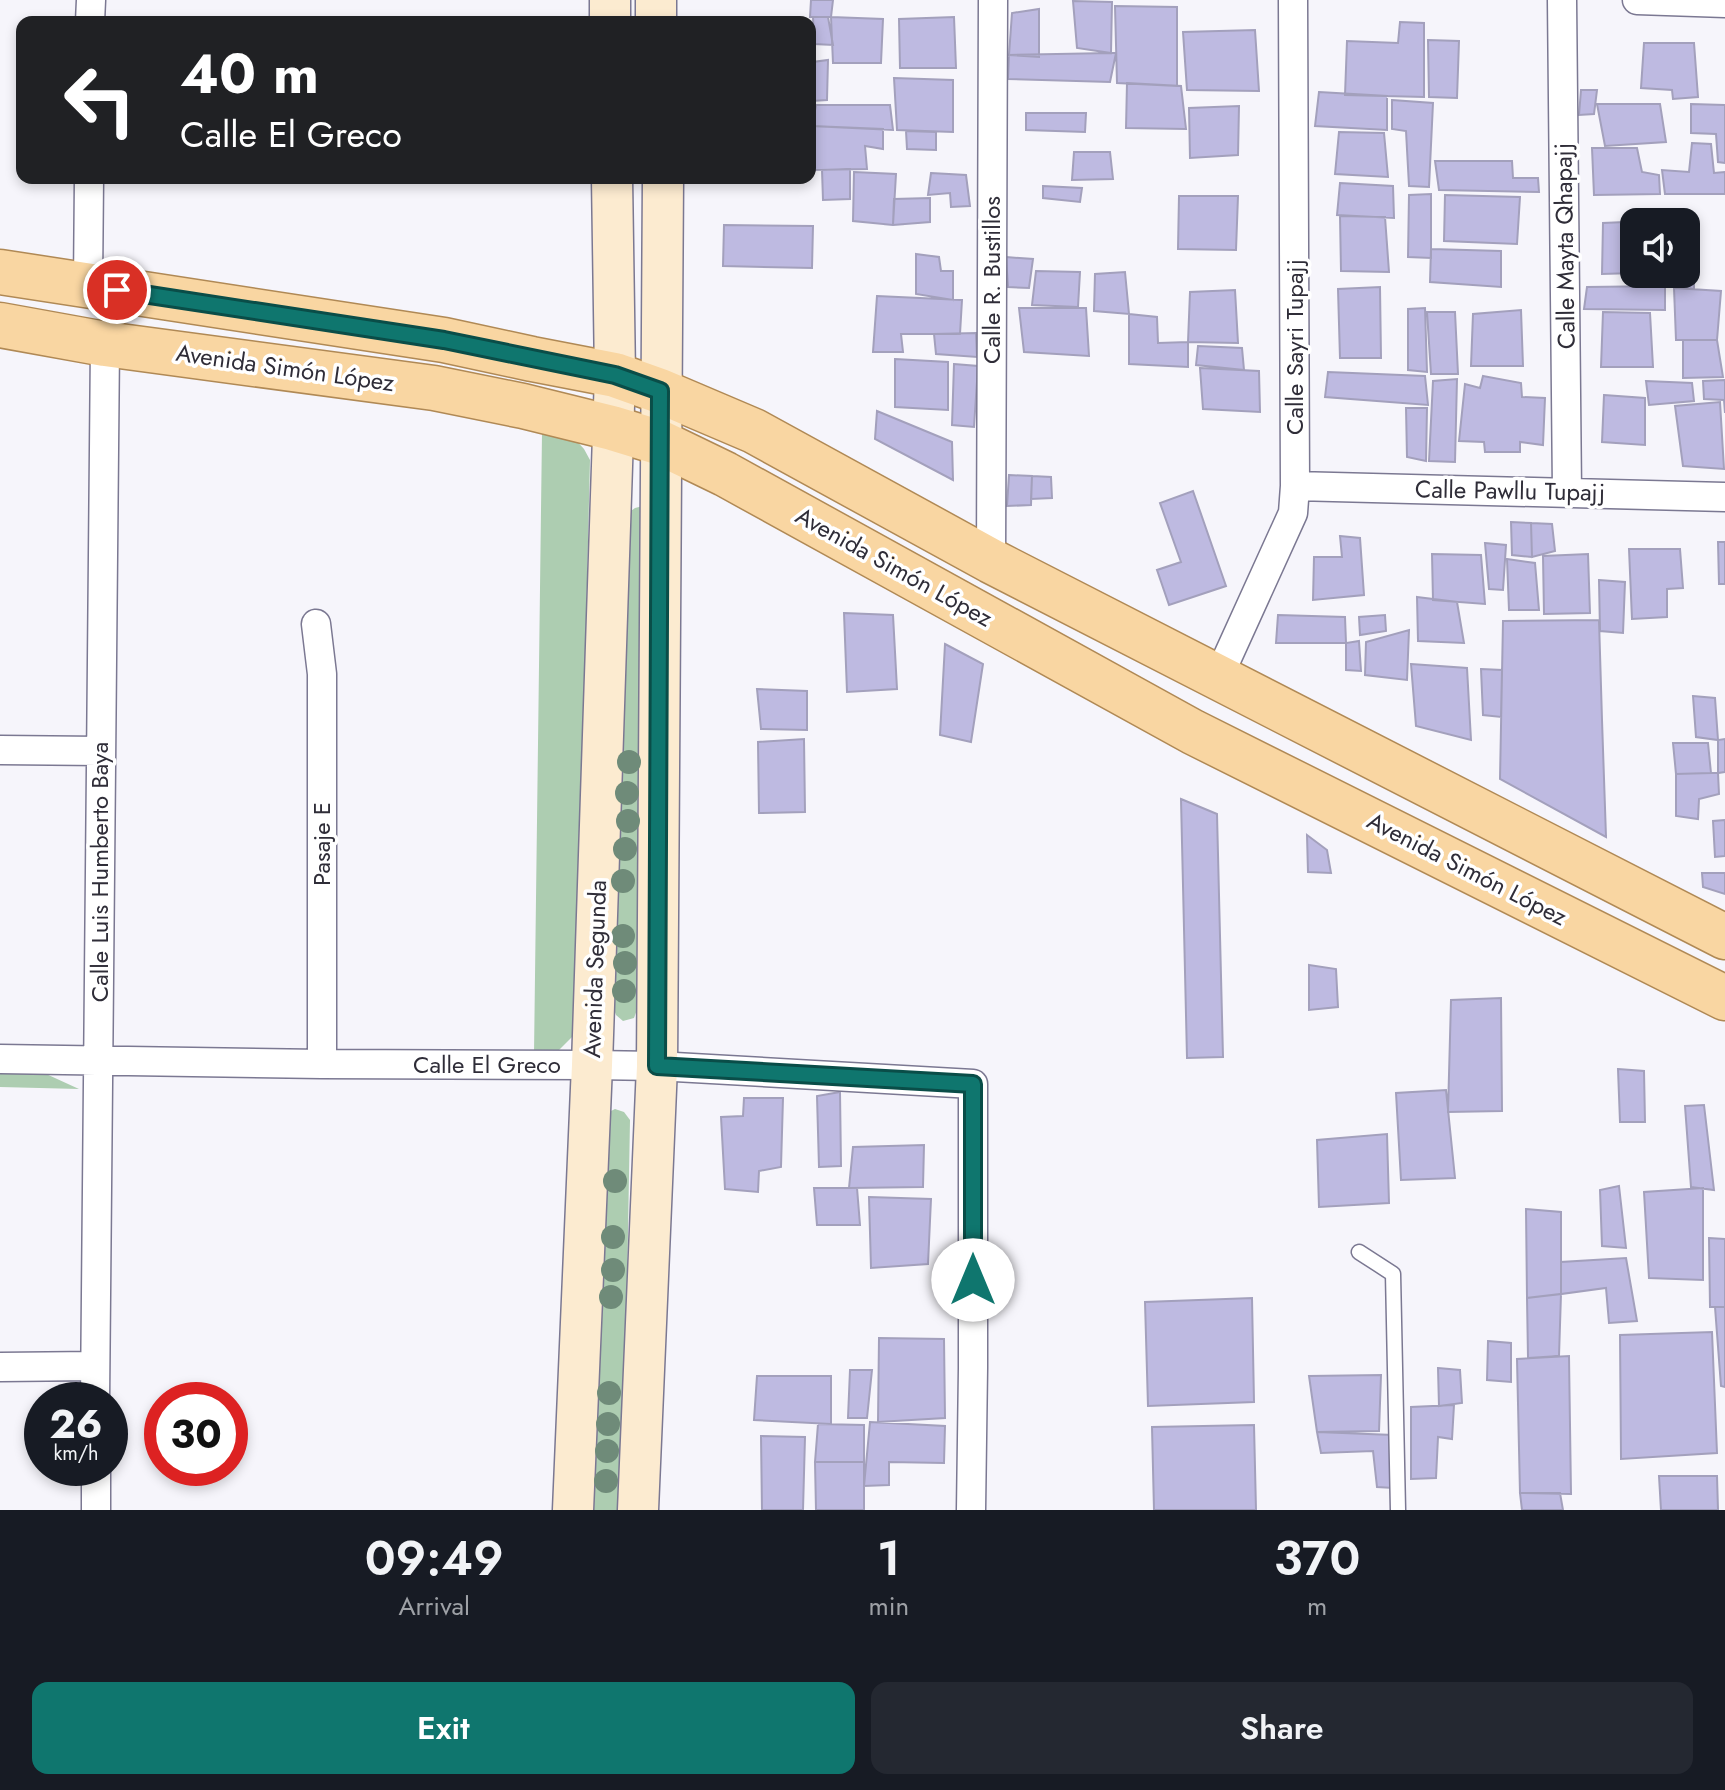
<!DOCTYPE html>
<meta charset="utf-8">
<style>
:root{--surface:#171b24;--page:#242831;--text:#f1f3f6;--muted:#9ea1a6;--accent:#0f766e}
body{margin:0;font-family:Jost,sans-serif;background:var(--page);color:var(--text);height:100vh;display:flex;flex-direction:column;font-size:30px;white-space:nowrap}
*{box-sizing:border-box;margin:0}
p{font-size:26px;color:var(--muted)}
.icon{flex:none;width:44px;height:44px;fill:none;stroke:currentColor;stroke-width:2;stroke-linecap:round;stroke-linejoin:round}
.map{position:relative;height:1510px;overflow:hidden}
.panel{display:flex;flex-direction:column;background:var(--surface);flex:1}
.panel>*{flex:none}
.hud{position:absolute;left:16px;top:16px;width:800px;height:168px;border-radius:16px;box-shadow:0 4px 12px #0003;background:#202124;color:#fff;overflow:hidden}
.buttons{position:absolute;left:1620px;top:208px;display:grid;gap:16px}
.buttons a{display:grid;place-items:center;width:80px;height:80px;border-radius:16px;background:var(--surface);box-shadow:0 4px 12px #0003;font-size:40px}
.speed{position:absolute;left:24px;top:1382px;display:flex;gap:16px;font-size:40px;font-weight:700;text-align:center}
.speed>*{display:grid;place-content:center;width:104px;height:104px;border-radius:50%;background:var(--surface);box-shadow:0 4px 12px #0003;line-height:1}
.speed small{font-size:20px;font-weight:400}
.speed .limit{border:12px solid #d22;background:#fff;color:#111}
.pin{position:absolute;display:grid;place-items:center;width:68px;height:68px;color:#fff;margin:-34px;border:4px solid #fff;border-radius:50%;box-shadow:0 2px 8px #0007}
.me{position:absolute;width:88px;margin:-44px;rotate:0deg;stroke-linejoin:round;filter:drop-shadow(0 0 6px #0008)}
.turn{display:flex;align-items:center;gap:28px;height:168px;padding:0 32px;font-size:36px}
.turn .icon{width:104px;height:104px;stroke-width:2.5}
.turn b{display:block;font-size:56px;line-height:68px}
.eta{display:flex;justify-content:space-evenly;align-items:center;height:136px;text-align:center}
.eta b{font-size:48px;font-weight:600;line-height:56px}
.cta{display:flex;gap:16px;margin-top:auto;padding:16px 32px}
.cta a{flex:1;height:92px;border-radius:16px;background:var(--accent);color:#fff;font-size:32px;font-weight:600;line-height:92px;text-align:center}
.cta a+a{background:var(--page);color:var(--text)}
.map>svg:first-child{display:block}
</style>
<div class="map">
<svg width="1725" height="1510" viewBox="0 0 1725 1510">
<rect width="100%" height="100%" fill="#f6f5fb"/>
<path fill="#adcdb1" d="M542,433L573,437L584,449L590,460L576,1033L556,1053L534,1054Z
M643,506L638,1007L634,1018L623,1021L616,1015L613,1007L628,513L635,508Z
M0,1073H44L79,1089L0,1087Z
M615,1109L624,1112L630,1120L623,1510H592L607,1113Z"/>
<path fill="#bebae1" stroke="#a3a0bc" stroke-width="2" d="M811,0H833L831,17H810Z
M1073,1L1112,2L1111,53L1077,48Z
M1115,6L1177,7V86L1117,83Z
M1039,9V57L1009,55L1012,13Z
M813,17H828L833,45L814,44Z
M831,17L883,19L881,63H833Z
M954,17L956,68H900L899,19Z
M1400,22L1424,23V97L1345,95L1347,41L1398,43Z
M1255,30L1259,91L1187,90L1183,32Z
M1428,40L1459,41L1457,98L1429,97Z
M1644,43H1694L1698,97L1673,99L1672,90L1641,88Z
M1111,53H1116L1110,82L1008,79L1009,55Z
M828,60L827,100L812,101L813,62Z
M894,78L953,80V132L897,130Z
M1127,83L1181,86L1186,129L1126,128Z
M1581,90H1597L1594,114L1579,115Z
M1319,92L1387,96V130L1315,126Z
M1392,100L1433,103L1429,187L1409,186L1406,131L1392,129Z
M1597,104H1660L1666,142L1605,146Z
M1691,104L1725,105V163L1718,162L1716,134L1691,133Z
M816,105H890L893,130L812,126Z
M1239,106L1238,155L1190,158L1189,108Z
M1026,113H1086L1085,132L1026,130Z
M812,126L883,129V149L865,146L867,169L810,170Z
M906,131L936,132V150L907,149Z
M1339,132L1384,133L1388,177L1335,174Z
M1692,143L1711,144L1714,173L1725,172V194H1665L1662,170L1689,172Z
M1592,148H1637L1642,172L1659,175L1660,194L1594,195Z
M1074,152H1110L1113,179L1072,180Z
M1435,161H1512L1513,178H1538L1539,192L1439,190Z
M850,169V199L823,200L822,170Z
M854,172L896,174L893,225L853,221Z
M931,173L966,175L970,206L951,207L950,193L928,195Z
M1340,183L1393,186L1394,218L1337,215Z
M1043,186L1082,188L1080,202L1043,198Z
M1431,194V258L1408,257L1409,195Z
M1445,195L1520,197L1517,244L1444,241Z
M1179,196H1238L1236,250L1178,249Z
M930,198V222L893,225L894,199Z
M1340,216L1385,217L1389,272L1341,271Z
M1648,221V222H1634V273L1602,274L1603,223Z
M724,225L813,226L812,268L723,266Z
M1431,249L1501,251V287L1430,282Z
M916,254L939,257L941,271H953V300L916,294Z
M1006,257L1033,259L1029,288L1008,287Z
M1686,259L1694,260V289L1665,286L1666,274H1686Z
M1036,271L1080,272L1078,307L1032,305Z
M1125,272L1129,314L1094,311L1095,274Z
M1665,286V310L1584,309L1587,287Z
M1380,287L1381,358H1340L1338,289Z
M1674,288L1721,291L1717,340H1676Z
M1235,290L1238,343L1188,342L1190,292Z
M877,296L962,300L960,334H901L903,352H873Z
M1019,308H1086L1089,356L1024,352Z
M1425,308L1427,372L1408,370V309Z
M1521,310L1523,366H1471L1473,314Z
M1427,312H1455L1458,374H1431Z
M1603,312L1650,313L1653,367H1601Z
M1129,314L1157,317L1158,343L1188,342V367L1129,364Z
M976,333L977,357L936,354L934,334Z
M1683,340H1717L1723,377L1683,378Z
M1198,346L1242,348L1244,370L1196,365Z
M895,359L948,362V410L895,407Z
M954,364L978,366L974,427L952,425Z
M1200,368L1259,371L1260,412L1203,409Z
M1328,372L1425,376L1428,405L1325,397Z
M1483,376L1521,383L1522,397L1545,398L1543,445L1520,442V452H1485L1484,442L1459,441L1465,384L1480,388Z
M1457,379L1455,462L1429,461L1433,381Z
M1725,380V413L1724,400L1704,399L1703,381Z
M1646,381L1692,383L1694,401L1649,405Z
M1604,395L1645,398V445L1602,442Z
M1720,402L1724,469L1683,466L1675,406Z
M1406,408H1427L1426,461L1407,457Z
M877,411L952,442L953,480L875,439Z
M1009,475L1032,476L1031,505L1007,506Z
M1032,476L1051,477L1052,498L1031,499Z
M1193,491L1226,586L1169,605L1157,570L1181,562L1160,503Z
M1511,522L1531,523L1532,557L1512,555Z
M1531,523L1552,524L1555,551L1532,557Z
M1340,536L1360,538L1364,595L1313,600L1314,557H1342Z
M1718,542H1725V584H1719Z
M1485,543L1506,545L1503,590L1489,589Z
M1629,549H1680L1683,588L1667,589V617L1632,619Z
M1432,554L1481,555L1485,604L1433,600Z
M1588,554L1590,613L1544,614L1543,556Z
M1507,559L1535,563L1539,610H1509Z
M1599,580L1625,582L1623,633L1600,631Z
M1417,597L1457,602L1464,643L1418,641Z
M844,613L893,615L897,689L847,692Z
M1278,615L1345,617L1346,643H1276Z
M1385,615L1386,631L1360,635L1359,617Z
M1599,620L1602,720L1606,837L1500,779L1503,621Z
M1409,630L1407,680L1365,675L1366,642Z
M1359,641L1361,671L1346,670V643Z
M945,644L983,664L971,742L940,735Z
M1411,664L1467,668L1471,740L1416,726Z
M1481,669L1502,670L1501,717L1483,715Z
M757,689L807,691V730L761,729Z
M1693,696L1715,698L1718,740L1696,737Z
M804,739L805,812L759,813L758,742Z
M1725,739V772L1718,773V740Z
M1673,743H1708L1711,773L1676,774Z
M1711,773H1718L1719,794L1699,799L1698,819L1676,816V774Z
M1181,799L1217,814L1223,1057L1187,1058Z
M1725,820V856L1715,857L1713,821Z
M1307,835L1327,850L1331,873L1308,872Z
M1702,873H1725V894L1703,887Z
M1309,965L1336,969L1338,1007L1309,1010Z
M1501,998L1502,1111L1448,1112L1451,1000Z
M1618,1069L1644,1071L1645,1122H1620Z
M1446,1090L1455,1178L1401,1180L1396,1093Z
M840,1092L841,1166L819,1167L817,1096Z
M744,1098H783L781,1167L759,1171L758,1192L725,1189L721,1117L743,1116Z
M1704,1105L1714,1190L1691,1187L1685,1106Z
M1387,1134L1389,1203L1319,1207L1317,1140Z
M924,1145L923,1187L849,1188L853,1147Z
M1619,1186L1626,1248L1602,1246L1600,1190Z
M814,1188H857L860,1225H817Z
M1703,1188V1280L1649,1278L1644,1192Z
M869,1197L931,1199L928,1264L871,1268Z
M1526,1209L1561,1212V1294L1527,1298Z
M1709,1238L1725,1239V1307H1710Z
M1626,1258L1637,1321L1609,1323L1606,1288L1561,1294V1262Z
M1561,1294L1559,1356L1528,1358L1527,1298Z
M1252,1298L1254,1402L1148,1406L1145,1302Z
M1715,1307H1725V1387L1721,1386Z
M1712,1332L1717,1453L1621,1459L1620,1335Z
M879,1338L944,1339L945,1418L878,1422Z
M1488,1341L1511,1343V1382L1487,1380Z
M1569,1356L1571,1494L1520,1493L1517,1359Z
M1438,1368L1460,1370L1462,1403L1439,1406Z
M850,1370H872L867,1418H848Z
M1381,1375L1379,1431L1317,1432L1309,1376Z
M757,1376H831V1424L754,1420Z
M1454,1405L1452,1439L1438,1437L1436,1478L1411,1479V1407Z
M870,1422L945,1426L944,1463L889,1462V1485L864,1486Z
M818,1424L864,1425V1462H815Z
M1254,1425L1256,1510H1154L1152,1427Z
M1317,1432L1393,1435V1488L1377,1487L1373,1451L1321,1453Z
M761,1436L805,1437L803,1510H762Z
M815,1462H864V1510H816Z
M1659,1476H1717L1718,1510H1661Z
M1520,1493H1560L1563,1510H1522Z"/>
<g fill="none" stroke-linecap="round" stroke-linejoin="round">
<defs>
<path id="lane" d="M1359,1252L1393,1274L1398,1510"/>
<path id="street" d="M1562,0L1567,492
M1637,0L1725,3
M90,22L91,0
M88,285L89,178
M1295,486L1725,497
M991,561L993,0
M316,624L322,674V1064
M1218,678L1293,513L1295,486L1293,0
M0,750L101,751
M0,1059L322,1064L592,1065L657,1066L973,1084V1368L971,1510
M0,1367L94,1366
M95,1400L105,344
M96,1468V1510"/>
<path id="secondary" d="M610,0V22
M656,22V0
M573,1510L592,1065L612,466L615,375L612,178
M638,1510L657,1066L663,178"/>
<path id="primary" d="M0,272L444,340L532,359L615,375L660,391L754,431L991,561L1725,937
M0,325L105,344L434,388L523,406L612,428L661,443L725,474L1193,732L1725,998"/>
</defs>
<use href="#lane" stroke="#7b7892" stroke-width="17"/>
<use href="#street" stroke="#7b7892" stroke-width="31"/>
<use href="#secondary" stroke="#7b7892" stroke-width="43"/>
<use href="#primary" stroke="#b08955" stroke-width="47"/>
<use href="#lane" stroke="#fff" stroke-width="14"/>
<use href="#street" stroke="#fff" stroke-width="28"/>
<use href="#secondary" stroke="#fcebd0" stroke-width="40"/>
<use href="#primary" stroke="#f9d6a2" stroke-width="44"/>
</g>
<g fill="#6f8b79">
<circle cx="629" cy="762" r="12"/>
<circle cx="627" cy="793" r="12"/>
<circle cx="628" cy="821" r="12"/>
<circle cx="625" cy="849" r="12"/>
<circle cx="623" cy="881" r="12"/>
<circle cx="623" cy="936" r="12"/>
<circle cx="625" cy="963" r="12"/>
<circle cx="624" cy="991" r="12"/>
<circle cx="615" cy="1181" r="12"/>
<circle cx="613" cy="1237" r="12"/>
<circle cx="613" cy="1270" r="12"/>
<circle cx="611" cy="1297" r="12"/>
<circle cx="609" cy="1393" r="12"/>
<circle cx="608" cy="1424" r="12"/>
<circle cx="607" cy="1451" r="12"/>
<circle cx="606" cy="1481" r="12"/>
</g>
<g fill="none" stroke-linecap="round" stroke-linejoin="round">
<defs>
<path id="route" d="M117,290L444,340L615,375L660,391L657,1066L973,1084V1280"/>
</defs>
<use href="#route" stroke="#0a4d48" stroke-width="20"/>
<use href="#route" stroke="#0f766e" stroke-width="14"/>
</g>
<g text-anchor="middle" stroke-width="7" stroke-linejoin="round" paint-order="stroke">
<g font-size="24" fill="#2f2d38" stroke="#fff">
<text transform="translate(1565 246) rotate(-91)" y="8">Calle Mayta Qhapajj</text>
<text transform="translate(992 280) rotate(-90)" y="8">Calle R. Bustillos</text>
<text transform="translate(1295 347) rotate(-90)" y="8">Calle Sayri Tupajj</text>
<text transform="translate(285 368) rotate(8)" y="8">Avenida Simón López</text>
<text transform="translate(1510 491) rotate(1)" y="8">Calle Pawllu Tupajj</text>
<text transform="translate(894 567) rotate(29)" y="8">Avenida Simón López</text>
<text transform="translate(322 844) rotate(-90)" y="8">Pasaje E</text>
<text transform="translate(1467 869) rotate(27)" y="8">Avenida Simón López</text>
<text transform="translate(100 872) rotate(-90)" y="8">Calle Luis Humberto Baya</text>
<text transform="translate(595 969) rotate(-88)" y="8">Avenida Segunda</text>
<text x="487" y="1073">Calle El Greco</text>
</g>
</g>
</svg>
<div class="buttons">
<a><svg class="icon" aria-label="sound" viewBox="0 0 24 24"><path d="M4 9h4l5-4v14l-5-4H4zM17 9q2 3 0 6"/></svg></a>
</div>
<div class="speed"><div>26<small>km/h</small></div><div class="limit">30</div></div>
<div class="pin" style="left:117px;top:290px;background:#d93025"><svg class="icon" aria-label="arrive" viewBox="0 0 24 24"><path d="M6 21V4h12l-3 4 3 4H6"/></svg></div>
<svg class="me" style="left:973px;top:1280px" viewBox="-20 -20 40 40"><circle r="19" fill="#fff"/><path d="M0-13L10 11 0 6-10 11z" fill="#0f766e"/></svg>
<div class="hud">
<div class="turn"><svg class="icon" aria-label="left" viewBox="0 0 24 24"><path d="M17 20v-9H6M10 6l-5 5 5 5"/></svg><div><b>40 m</b>Calle El Greco</div></div>
</div>
</div>
<section class="panel">
<div class="eta">
<div><b>09:49</b><p>Arrival</p></div>
<div><b>1</b><p>min</p></div>
<div><b>370</b><p>m</p></div>
</div>
<div class="cta"><a>Exit</a><a>Share</a></div>
</section>
